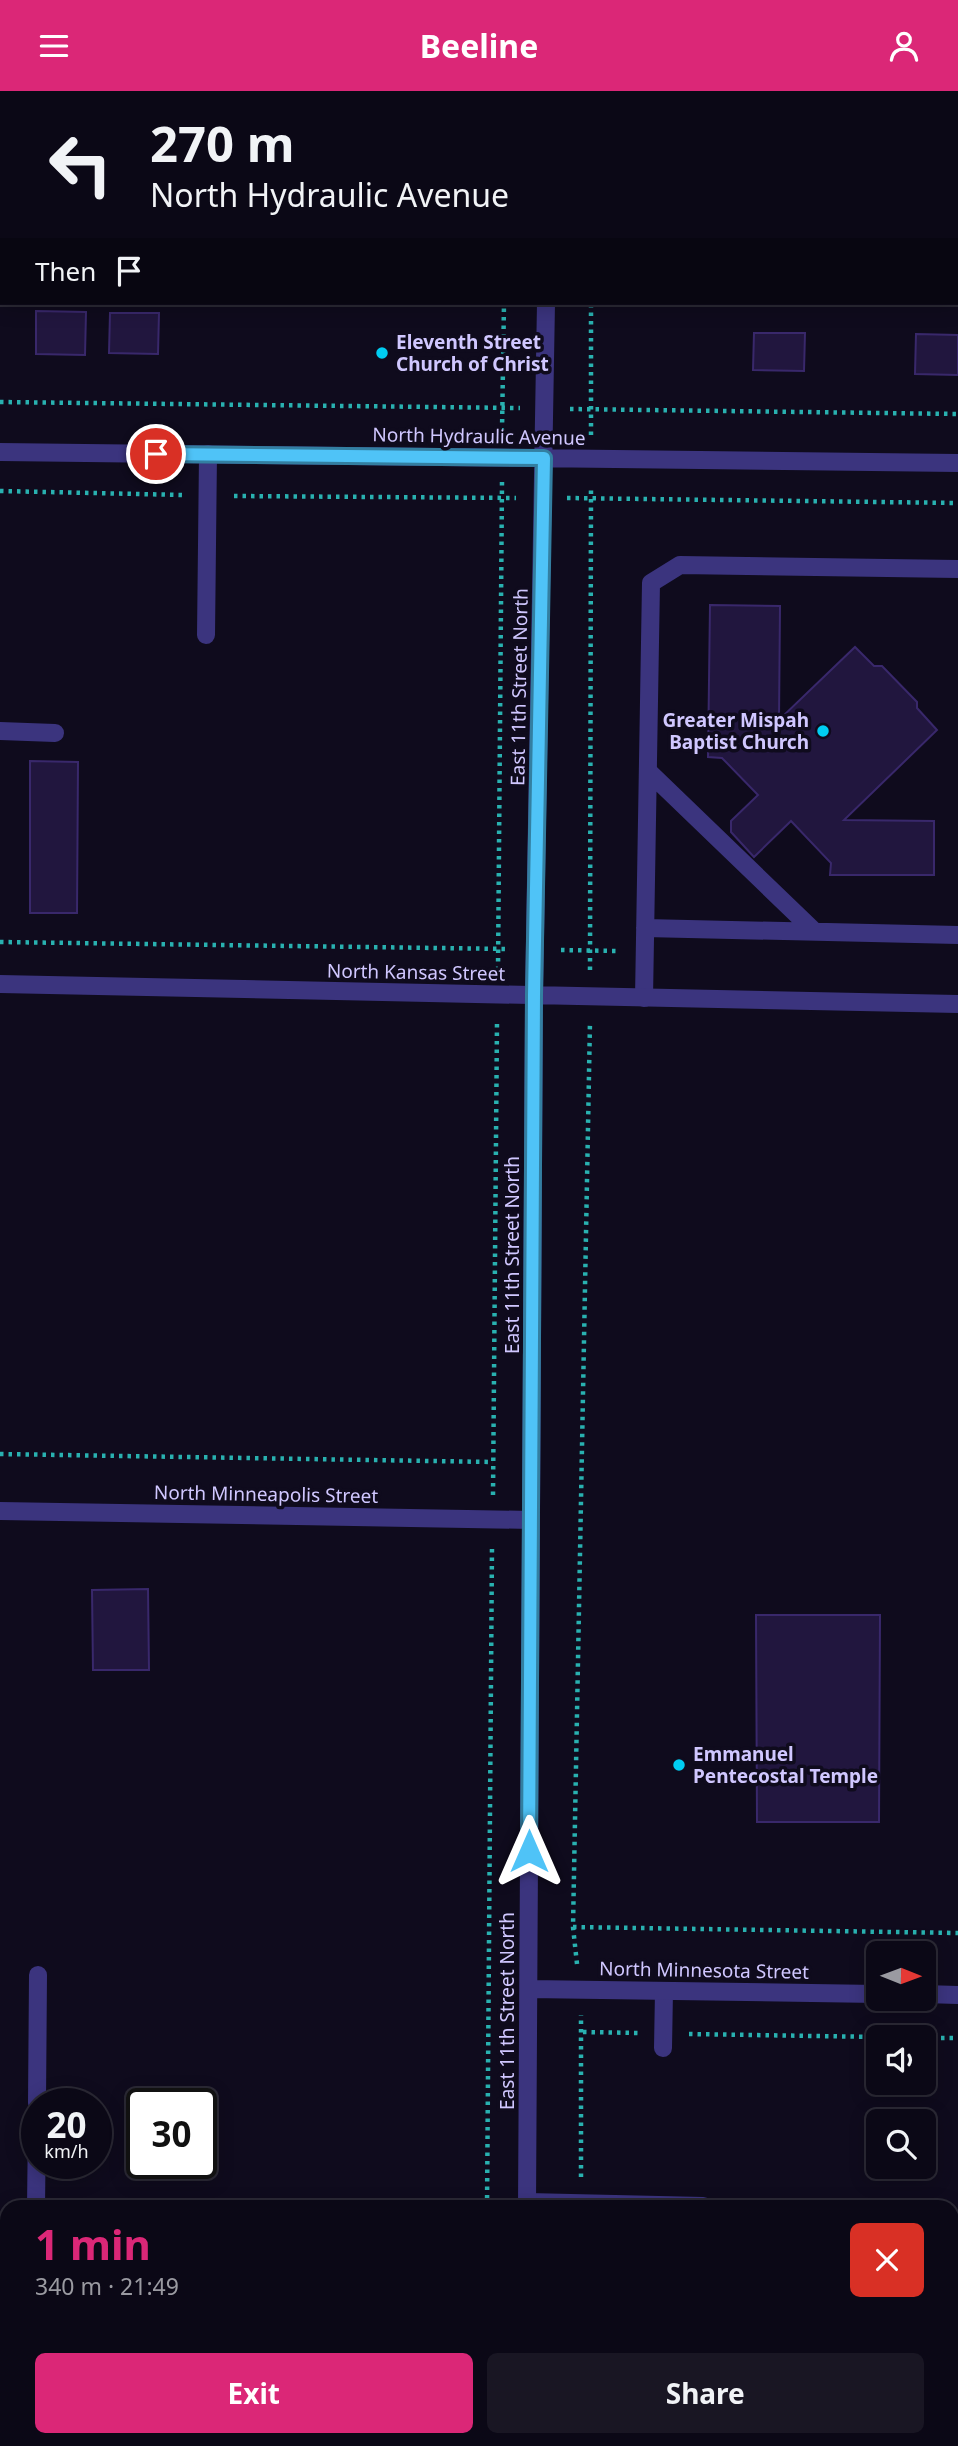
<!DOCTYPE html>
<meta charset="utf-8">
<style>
:root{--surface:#0b0816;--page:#191623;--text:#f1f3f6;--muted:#9a9aa1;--line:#2b2935;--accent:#db2777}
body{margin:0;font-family:"Noto Sans",sans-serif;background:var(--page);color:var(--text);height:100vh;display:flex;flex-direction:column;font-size:26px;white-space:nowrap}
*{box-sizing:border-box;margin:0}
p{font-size:23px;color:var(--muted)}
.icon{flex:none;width:38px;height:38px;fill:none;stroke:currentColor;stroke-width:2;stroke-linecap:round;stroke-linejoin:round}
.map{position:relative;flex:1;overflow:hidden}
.panel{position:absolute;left:0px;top:2109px;width:959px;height:247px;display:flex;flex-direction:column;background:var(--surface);border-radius:21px 21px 0 0;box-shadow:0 4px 18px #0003,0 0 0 2px var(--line)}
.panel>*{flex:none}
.hud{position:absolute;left:0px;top:0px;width:959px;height:214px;box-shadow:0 4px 18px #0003,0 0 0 2px var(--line);background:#0b0816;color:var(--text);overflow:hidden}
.needle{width:46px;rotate:91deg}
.buttons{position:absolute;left:866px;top:1850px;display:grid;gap:14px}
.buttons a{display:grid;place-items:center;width:70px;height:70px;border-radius:10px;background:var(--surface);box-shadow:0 4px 18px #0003,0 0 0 2px var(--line);font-size:35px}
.speed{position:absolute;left:21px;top:1997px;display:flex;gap:14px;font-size:35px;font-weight:700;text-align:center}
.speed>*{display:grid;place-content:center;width:91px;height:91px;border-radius:50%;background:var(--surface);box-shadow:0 4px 18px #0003,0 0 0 2px var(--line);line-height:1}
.speed small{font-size:18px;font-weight:400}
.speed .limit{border:4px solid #111;border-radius:10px;background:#fff;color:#111}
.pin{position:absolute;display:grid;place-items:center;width:60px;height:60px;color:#fff;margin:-30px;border:4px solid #fff;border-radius:50%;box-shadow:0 2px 7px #0007}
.me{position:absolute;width:77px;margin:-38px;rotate:0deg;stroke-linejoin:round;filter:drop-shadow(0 0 5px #0008)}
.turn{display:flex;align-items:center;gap:24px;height:147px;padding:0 35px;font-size:32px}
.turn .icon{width:91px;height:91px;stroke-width:2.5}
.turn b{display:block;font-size:49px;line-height:60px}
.then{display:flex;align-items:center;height:66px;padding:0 35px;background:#0003;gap:14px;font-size:26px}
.round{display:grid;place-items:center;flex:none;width:74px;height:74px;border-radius:10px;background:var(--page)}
.overview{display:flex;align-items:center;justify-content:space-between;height:119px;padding:0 35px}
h1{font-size:42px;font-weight:700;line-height:52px;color:var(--accent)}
.button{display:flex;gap:14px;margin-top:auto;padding:14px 35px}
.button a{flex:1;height:80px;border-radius:10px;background:var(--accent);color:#fff;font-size:28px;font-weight:700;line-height:80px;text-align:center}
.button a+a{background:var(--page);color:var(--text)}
header{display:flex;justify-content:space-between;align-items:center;height:91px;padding:0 35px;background:var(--accent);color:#fff;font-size:32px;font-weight:700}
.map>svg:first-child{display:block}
</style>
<header><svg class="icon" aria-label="menu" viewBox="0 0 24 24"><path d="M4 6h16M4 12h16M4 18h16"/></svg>Beeline<svg class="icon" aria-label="person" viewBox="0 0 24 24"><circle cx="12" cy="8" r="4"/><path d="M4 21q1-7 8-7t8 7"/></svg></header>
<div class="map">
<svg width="958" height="2355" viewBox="0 0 958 2355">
<rect width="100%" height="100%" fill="#0f0b1d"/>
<path fill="#21163e" stroke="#39286b" stroke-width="2" d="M36,220L86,221L85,264L36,263Z
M110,222H159L158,263L109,262Z
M754,242H805L804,280L753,279Z
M916,243L958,244V284L915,283Z
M710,514L780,515L779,629L855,556L874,575H882L917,611V617L937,639L844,729L934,730V784H830L831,772L791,730L754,766L731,741V730L758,704L722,667L708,666Z
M30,670L78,671L77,822H30Z
M148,1498L149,1579H93L92,1499Z
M756,1524H880L879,1731H757Z"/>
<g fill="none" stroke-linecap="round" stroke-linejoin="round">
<path stroke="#29b1b0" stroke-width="4.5" stroke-dasharray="3.5 5" stroke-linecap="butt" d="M506,2V0
M596,2V0
M957,29H958
M0,311L520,317
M570,318L958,323
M502,340L504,212
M591,344V212
M0,400L184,404
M234,405L516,407
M567,407L958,412
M0,851L510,858
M561,859L619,860
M498,879L502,391
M590,879L591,395
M0,1363L493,1371
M493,1404L497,930
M573,1836L958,1842
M577,1873L573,1836L590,930
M583,1941L638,1942
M689,1943L878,1946
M924,1947H958
M581,2086V1924
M487,2116L492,1455
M486,2355V2348
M577,2355V2348"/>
<path stroke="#3b347e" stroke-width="18" d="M206,544L208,363
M0,640L55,642
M648,680L814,840
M645,837L958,844
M644,907L651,492L680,474L958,478
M663,1957L664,1900
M527,2111L703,2115"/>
<path stroke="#3b347e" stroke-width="18" d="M548,2V0
M0,361L958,372
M0,893L958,913
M0,1420L531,1429
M529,1898L878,1903
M924,1903L958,1904
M37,2012L38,1884
M36,2116L37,2031
M527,2116L534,904L546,212
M34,2355V2348
M524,2355V2348"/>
</g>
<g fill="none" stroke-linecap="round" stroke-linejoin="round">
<defs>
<path id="route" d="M156,363L544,367L534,904L529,1760"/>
</defs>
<use href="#route" stroke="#337fa1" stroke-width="18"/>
<use href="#route" stroke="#4fc3f7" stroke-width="12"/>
</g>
<g fill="#00cdf2" stroke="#0f0b1d" stroke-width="2.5">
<circle cx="382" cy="262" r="7"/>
<circle cx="823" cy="640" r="7"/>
<circle cx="679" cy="1674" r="7"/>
</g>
<g text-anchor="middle" stroke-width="7" stroke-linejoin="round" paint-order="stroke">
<g font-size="19" font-weight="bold" fill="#d0c7ff" stroke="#0f0b1d" text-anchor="start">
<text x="396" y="258">Eleventh Street<tspan x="396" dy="22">Church of Christ</tspan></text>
<text x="809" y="636" text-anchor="end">Greater Mispah<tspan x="809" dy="22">Baptist Church</tspan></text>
<text x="693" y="1670">Emmanuel<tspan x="693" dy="22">Pentecostal Temple</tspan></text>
</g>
<g font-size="19" fill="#d0c7ff" stroke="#0f0b1d">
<text transform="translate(479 345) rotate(1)" y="7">North Hydraulic Avenue</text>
<text transform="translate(519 596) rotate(-89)" y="7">East 11th Street North</text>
<text transform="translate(416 881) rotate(1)" y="7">North Kansas Street</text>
<text transform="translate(512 1164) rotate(-90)" y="7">East 11th Street North</text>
<text transform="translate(266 1403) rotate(1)" y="7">North Minneapolis Street</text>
<text transform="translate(704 1879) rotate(1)" y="7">North Minnesota Street</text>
<text transform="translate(507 1920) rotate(-90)" y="7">East 11th Street North</text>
</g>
</g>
</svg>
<div class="buttons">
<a><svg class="needle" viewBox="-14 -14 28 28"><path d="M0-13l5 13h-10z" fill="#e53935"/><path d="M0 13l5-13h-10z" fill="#9a9aa1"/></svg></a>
<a><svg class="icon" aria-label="sound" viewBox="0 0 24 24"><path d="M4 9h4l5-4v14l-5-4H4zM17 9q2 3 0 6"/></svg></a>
<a><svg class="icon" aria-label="search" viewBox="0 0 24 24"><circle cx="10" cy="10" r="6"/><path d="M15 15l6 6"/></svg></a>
</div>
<div class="speed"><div>20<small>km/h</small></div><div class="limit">30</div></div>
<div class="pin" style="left:156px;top:363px;background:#d93025"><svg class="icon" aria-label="arrive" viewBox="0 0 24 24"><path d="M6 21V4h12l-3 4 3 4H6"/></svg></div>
<svg class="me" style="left:529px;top:1760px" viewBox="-20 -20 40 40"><path d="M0-17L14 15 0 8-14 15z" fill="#4fc3f7" stroke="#fff" stroke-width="4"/></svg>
<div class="hud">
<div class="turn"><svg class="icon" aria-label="left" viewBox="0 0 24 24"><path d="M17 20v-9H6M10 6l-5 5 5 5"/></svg><div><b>270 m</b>North Hydraulic Avenue</div></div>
<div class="then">Then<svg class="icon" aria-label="arrive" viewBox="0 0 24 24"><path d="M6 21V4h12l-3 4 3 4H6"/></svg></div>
</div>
<section class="panel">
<div class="overview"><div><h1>1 min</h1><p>340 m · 21:49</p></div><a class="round" style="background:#d93025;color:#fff"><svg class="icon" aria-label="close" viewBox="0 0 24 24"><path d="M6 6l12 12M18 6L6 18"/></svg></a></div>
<div class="button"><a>Exit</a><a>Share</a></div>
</section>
</div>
